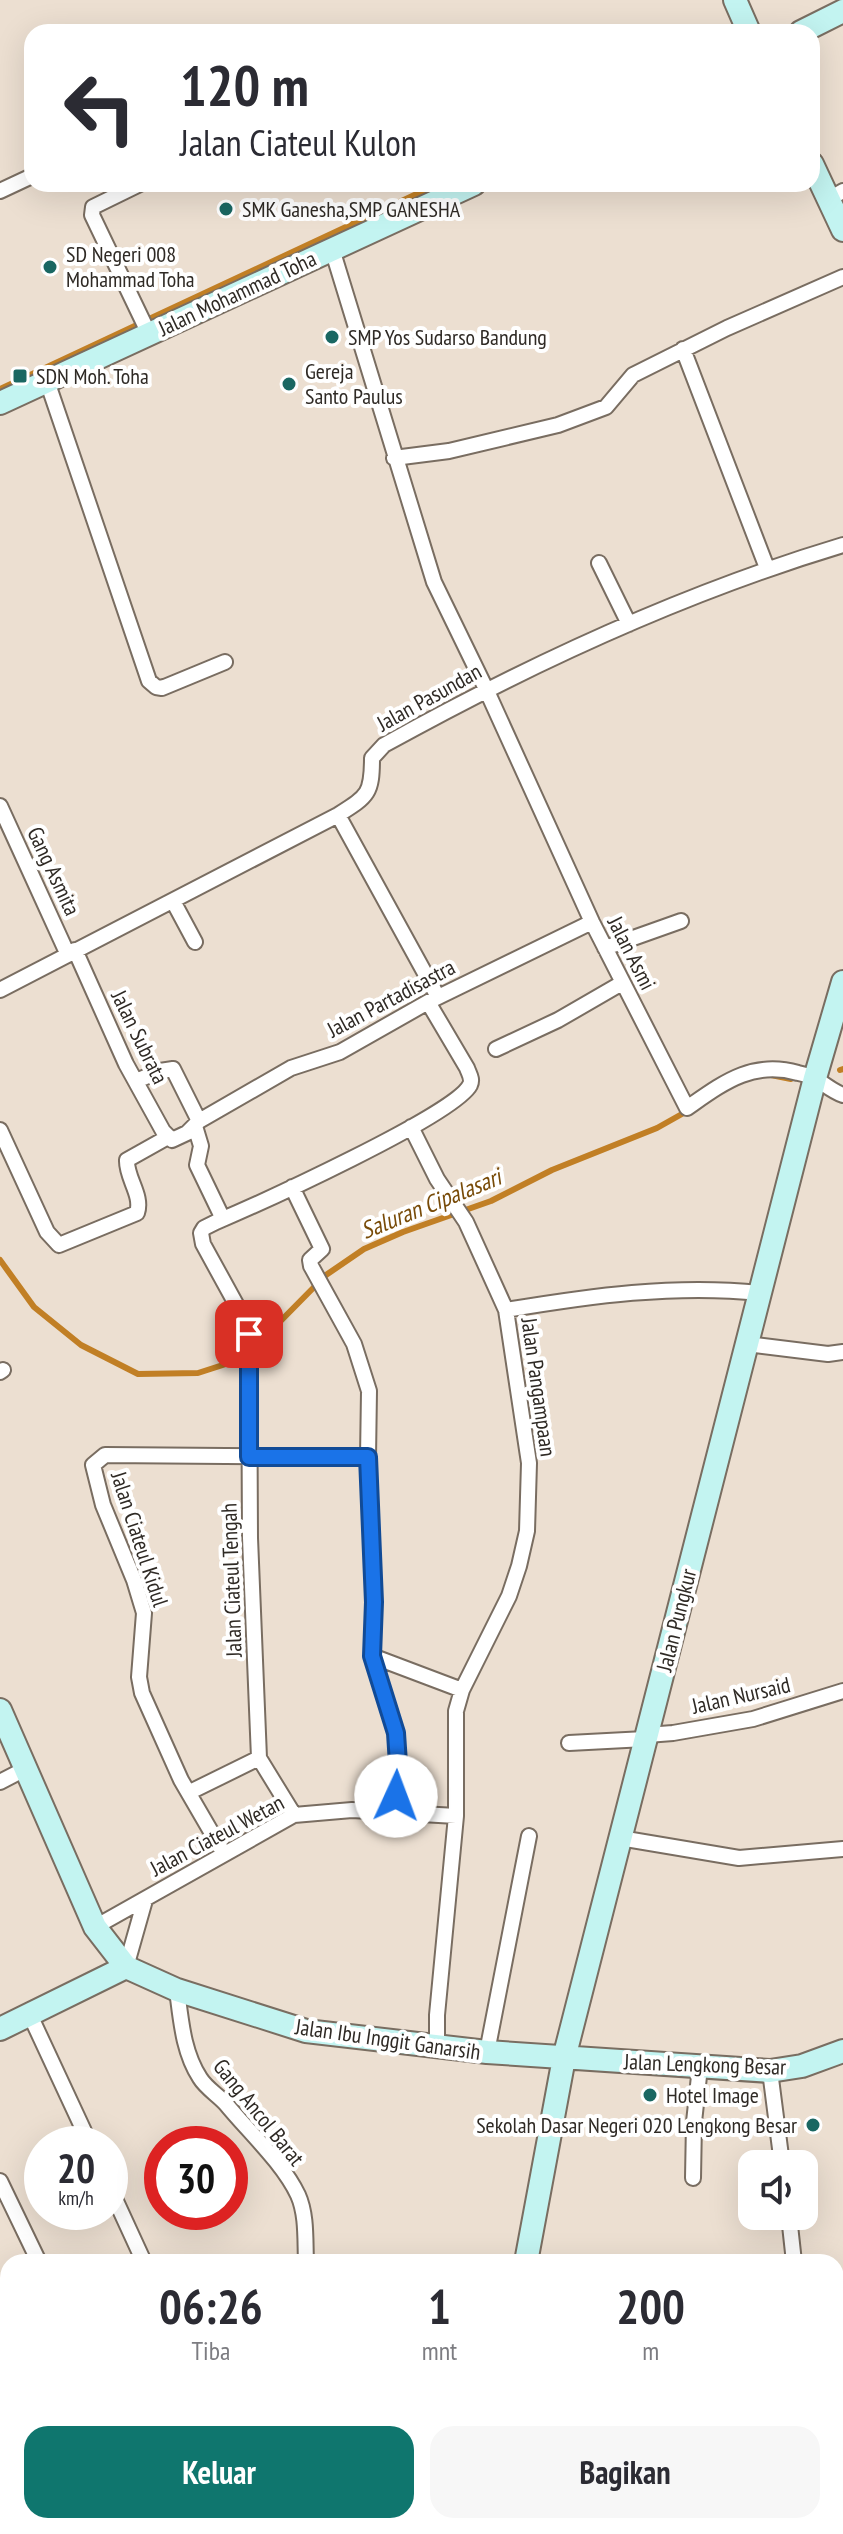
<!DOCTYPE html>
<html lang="id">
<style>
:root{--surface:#fff;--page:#f7f7f7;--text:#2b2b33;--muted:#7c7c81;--accent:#0f766e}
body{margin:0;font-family:"PT Sans Narrow",sans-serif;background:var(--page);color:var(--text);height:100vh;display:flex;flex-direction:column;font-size:30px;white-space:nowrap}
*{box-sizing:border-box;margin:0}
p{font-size:26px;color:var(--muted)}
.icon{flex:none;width:44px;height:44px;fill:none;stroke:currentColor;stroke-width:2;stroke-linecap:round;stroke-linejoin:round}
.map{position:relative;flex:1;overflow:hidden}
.panel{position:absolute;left:0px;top:2254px;width:844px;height:280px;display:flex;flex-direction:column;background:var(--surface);border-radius:24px 24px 0 0;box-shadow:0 8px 32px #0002}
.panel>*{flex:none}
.guide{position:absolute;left:24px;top:24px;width:796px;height:168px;border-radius:24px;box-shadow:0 8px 32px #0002;background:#fff;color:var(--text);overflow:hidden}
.controls{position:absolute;left:738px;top:2150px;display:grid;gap:16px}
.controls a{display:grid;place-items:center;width:80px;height:80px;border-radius:16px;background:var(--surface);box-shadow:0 8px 32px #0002;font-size:40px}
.speed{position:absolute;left:24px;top:2126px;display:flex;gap:16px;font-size:40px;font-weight:700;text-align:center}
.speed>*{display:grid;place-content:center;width:104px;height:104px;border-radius:50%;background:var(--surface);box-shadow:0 8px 32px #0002;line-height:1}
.speed small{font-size:20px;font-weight:400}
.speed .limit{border:12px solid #d22;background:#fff;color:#111}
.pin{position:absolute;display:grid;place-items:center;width:68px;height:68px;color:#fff;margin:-34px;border-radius:16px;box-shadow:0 4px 12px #0006}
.me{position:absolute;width:88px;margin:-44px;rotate:2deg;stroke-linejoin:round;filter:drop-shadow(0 0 6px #0008)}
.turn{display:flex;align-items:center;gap:28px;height:168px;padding:0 24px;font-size:36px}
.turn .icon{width:104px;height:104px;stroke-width:2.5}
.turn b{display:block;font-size:56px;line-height:68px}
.eta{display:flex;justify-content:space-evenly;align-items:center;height:136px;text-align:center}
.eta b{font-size:48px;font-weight:800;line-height:56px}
.primary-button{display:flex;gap:16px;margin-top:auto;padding:16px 24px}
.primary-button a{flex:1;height:92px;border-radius:24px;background:var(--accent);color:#fff;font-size:32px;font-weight:800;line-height:92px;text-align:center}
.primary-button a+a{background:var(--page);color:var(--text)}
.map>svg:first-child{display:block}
</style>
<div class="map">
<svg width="843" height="2534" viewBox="0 0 843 2534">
<rect width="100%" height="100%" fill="#ecdfd1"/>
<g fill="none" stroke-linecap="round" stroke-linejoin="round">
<path stroke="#c17f25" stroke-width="6" d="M147,320L438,184
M0,389L139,324
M840,1070L843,1069
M771,1075L791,1079
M0,1260L34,1307L81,1345L138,1374L198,1373L229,1363L256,1346L326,1275L364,1249L403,1232L491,1201L552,1170L657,1128L689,1110"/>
<defs>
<path id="street" d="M140,184L93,207L92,215L149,334
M0,191L32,176
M829,199L843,191
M332,249L434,582L486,689L592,922L687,1108C723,1083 752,1060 798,1073C803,1074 811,1076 816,1079C826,1085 832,1091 843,1095
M683,349L767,568
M47,381L149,681L156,687L162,688L225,662
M394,458L449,451L558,425L606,407L633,375L727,328L843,277
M599,563L629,624
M0,806L68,955
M338,815L438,997
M173,901L195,942
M605,948L681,921
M75,950L126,1064L163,1131L172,1140L187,1133L199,1121L291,1068L340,1052L428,1002L592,922
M0,990L338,815C368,796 372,794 372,758L384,745C530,664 683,593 843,545
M496,1049L558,1020L622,983
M136,1081L160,1071L173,1069L199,1121
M195,1126L201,1146L197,1165L223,1219
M411,1127L437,1179L466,1222L506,1310L529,1463L527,1531L519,1566L509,1596L462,1690L456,1711V1816L437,2015V2046
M0,1130L47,1232L59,1245L137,1213C143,1195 126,1178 127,1160L168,1137
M292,1187L322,1249L310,1260L311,1266L354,1344L369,1391L368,1457L374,1602L372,1656L396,1733L399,1779L393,1812
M506,1310C590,1296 674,1284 760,1293
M747,1344L828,1354L843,1352
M0,1372L3,1370
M372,1656L462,1690
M647,1735L673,1733L753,1719L843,1691
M569,1743L645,1739
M0,1782L25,1769
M190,1792L259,1758
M294,1815L259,1758L250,1538L249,1334L248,1326L203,1244L201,1233L204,1228L216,1222C256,1205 455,1115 470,1085C473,1079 469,1074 467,1068L428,1002
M620,1838L739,1858L843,1849
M224,1854L181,1780L142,1693L139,1677L144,1613L134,1580L103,1505L93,1465L105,1455L368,1457
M95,1927L294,1815L352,1810L456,1816
M126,1967L145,1900
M177,1990C181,2020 183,2052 200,2078C206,2088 218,2095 226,2104C248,2131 283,2163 298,2195C307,2215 305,2241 306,2262
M30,2015L90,2144
M487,2052L529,1836
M770,2071L782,2164
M693,2178L694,2122L700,2067
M0,2181L39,2262
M110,2188L144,2262
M789,2216L794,2262
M836,2282L843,2304
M0,2399L8,2397
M836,2401L843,2399
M0,2444L8,2476
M14,2526L15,2534
M221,2526L222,2534
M330,2526L333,2531
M119,2534V2526
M592,2534L627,2526"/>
<path id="secondary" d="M735,0L749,32
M801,32L843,11
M812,164L843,230
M0,403L474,184
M0,1710L95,1927L126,1967L177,1990L306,2031L487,2052L770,2071L802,2066L843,2051
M0,2029L126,1967
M526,2262L564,2058L815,1078L843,982
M538,2526L539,2534"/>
</defs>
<use href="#street" stroke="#796d61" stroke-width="18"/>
<use href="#secondary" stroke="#796d61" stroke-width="26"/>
<use href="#street" stroke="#fff" stroke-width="14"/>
<use href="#secondary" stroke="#c3f4f1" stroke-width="22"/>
</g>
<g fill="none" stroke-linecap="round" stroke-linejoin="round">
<defs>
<path id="route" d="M249,1334V1457H368L374,1602L372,1656L396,1733L399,1779L396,1796"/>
</defs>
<use href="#route" stroke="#114b97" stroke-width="20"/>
<use href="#route" stroke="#1a73e8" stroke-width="14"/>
</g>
<g fill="#1a6762" stroke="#fff" stroke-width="3">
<circle cx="226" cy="209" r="8"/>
<circle cx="50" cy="267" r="8"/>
<circle cx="332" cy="337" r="8"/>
<rect x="12" y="368" width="16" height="16" rx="4"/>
<circle cx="289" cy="384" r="8"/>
<circle cx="650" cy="2095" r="8"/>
<circle cx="813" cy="2125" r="8"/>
</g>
<g text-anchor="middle" stroke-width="8" stroke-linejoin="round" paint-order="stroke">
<g font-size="22" fill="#2f2a25" stroke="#fff" text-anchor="start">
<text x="242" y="217">SMK Ganesha,SMP GANESHA</text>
<text x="66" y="262">SD Negeri 008<tspan x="66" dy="25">Mohammad Toha</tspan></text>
<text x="348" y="345">SMP Yos Sudarso Bandung</text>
<text x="305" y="379">Gereja<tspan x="305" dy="25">Santo Paulus</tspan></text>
<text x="36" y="384">SDN Moh. Toha</text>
<text x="666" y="2103">Hotel Image</text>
<text x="797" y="2133" text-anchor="end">Sekolah Dasar Negeri 020 Lengkong Besar</text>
</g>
<g font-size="22" fill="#2f2a25" stroke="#fff">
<text transform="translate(237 293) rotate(-25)" y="8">Jalan Mohammad Toha</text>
<text transform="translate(429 697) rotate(-29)" y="8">Jalan Pasundan</text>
<text transform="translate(54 871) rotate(65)" y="8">Gang Asmita</text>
<text transform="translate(632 953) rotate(63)" y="8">Jalan Asmi</text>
<text transform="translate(391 998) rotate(-28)" y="8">Jalan Partadisastra</text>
<text transform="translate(140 1037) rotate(64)" y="8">Jalan Subrata</text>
<text transform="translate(539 1387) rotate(82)" y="8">Jalan Pangampaan</text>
<text transform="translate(140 1539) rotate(72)" y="8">Jalan Ciateul Kidul</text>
<text transform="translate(231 1580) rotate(-92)" y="8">Jalan Ciateul Tengah</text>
<text transform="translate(676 1620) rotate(-76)" y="8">Jalan Pungkur</text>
<text transform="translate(741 1695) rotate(-13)" y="8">Jalan Nursaid</text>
<text transform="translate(217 1835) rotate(-28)" y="8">Jalan Ciateul Wetan</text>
<text transform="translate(388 2039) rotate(8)" y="8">Jalan Ibu Inggit Ganarsih</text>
<text transform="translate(705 2064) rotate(2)" y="8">Jalan Lengkong Besar</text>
<text transform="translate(259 2112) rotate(51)" y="8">Gang Ancol Barat</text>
</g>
<g font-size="24" font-style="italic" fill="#784b08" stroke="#fff">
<text transform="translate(431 1204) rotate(-22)" y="8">Saluran Cipalasari</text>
</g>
</g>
</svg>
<div class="controls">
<a><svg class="icon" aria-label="sound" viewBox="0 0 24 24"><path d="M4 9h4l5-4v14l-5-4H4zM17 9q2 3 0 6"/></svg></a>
</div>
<div class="speed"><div>20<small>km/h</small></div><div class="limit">30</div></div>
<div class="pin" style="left:249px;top:1334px;background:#d93025"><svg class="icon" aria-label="arrive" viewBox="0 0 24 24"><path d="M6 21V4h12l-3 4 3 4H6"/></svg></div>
<svg class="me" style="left:396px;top:1796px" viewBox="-20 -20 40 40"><circle r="19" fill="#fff"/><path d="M0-13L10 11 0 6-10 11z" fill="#1a73e8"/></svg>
<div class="guide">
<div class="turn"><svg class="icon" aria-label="left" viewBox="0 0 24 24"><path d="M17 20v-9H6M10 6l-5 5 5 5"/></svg><div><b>120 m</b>Jalan Ciateul Kulon</div></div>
</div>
<section class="panel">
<div class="eta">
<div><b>06:26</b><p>Tiba</p></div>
<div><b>1</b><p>mnt</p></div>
<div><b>200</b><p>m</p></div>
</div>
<div class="primary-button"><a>Keluar</a><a>Bagikan</a></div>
</section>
</div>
